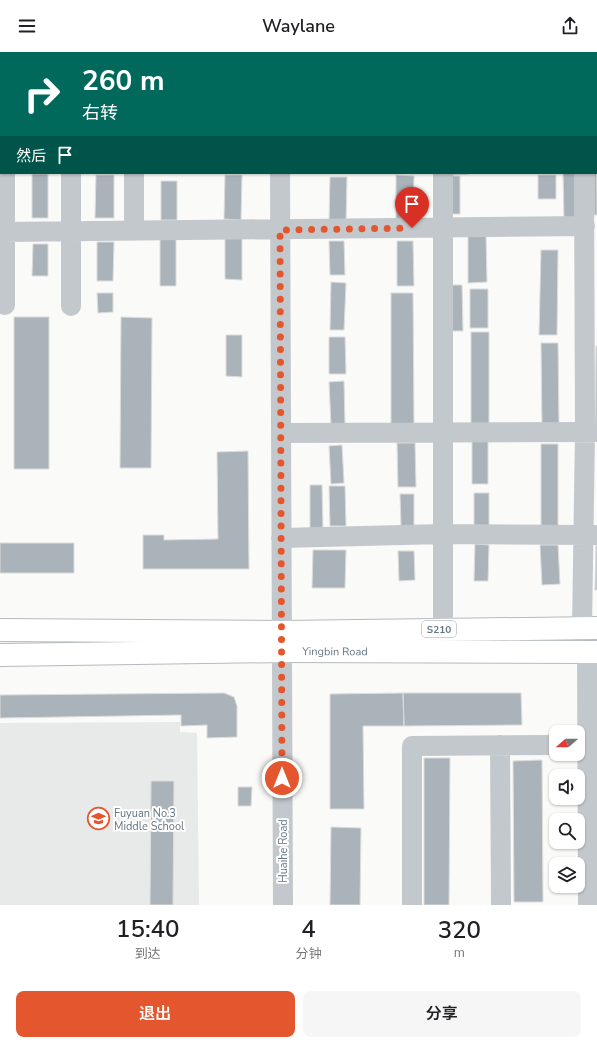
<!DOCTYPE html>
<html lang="zh">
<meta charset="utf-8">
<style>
:root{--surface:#fff;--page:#f6f6f6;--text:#202124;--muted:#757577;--accent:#e4572e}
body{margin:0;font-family:"Nunito Sans","Noto Sans SC",sans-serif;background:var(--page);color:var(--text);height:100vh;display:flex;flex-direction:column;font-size:15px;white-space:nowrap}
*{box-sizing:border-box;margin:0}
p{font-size:13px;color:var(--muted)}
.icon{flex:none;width:22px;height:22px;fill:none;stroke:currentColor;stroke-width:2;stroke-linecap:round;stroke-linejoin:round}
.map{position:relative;height:853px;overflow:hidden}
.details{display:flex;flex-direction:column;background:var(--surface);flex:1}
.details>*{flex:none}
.guide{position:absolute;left:0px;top:0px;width:597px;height:122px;box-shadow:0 1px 3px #0004;background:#00695c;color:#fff;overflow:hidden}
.needle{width:26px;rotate:250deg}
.buttons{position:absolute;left:549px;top:673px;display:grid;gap:8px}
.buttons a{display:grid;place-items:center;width:36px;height:36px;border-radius:8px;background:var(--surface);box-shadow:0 1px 3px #0004;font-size:20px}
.pin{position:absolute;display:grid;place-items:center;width:34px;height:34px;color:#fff;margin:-41px -17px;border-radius:50% 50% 50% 0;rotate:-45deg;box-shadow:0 0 4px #0007}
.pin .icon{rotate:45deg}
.me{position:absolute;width:44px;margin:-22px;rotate:0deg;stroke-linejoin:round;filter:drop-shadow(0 0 3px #0008)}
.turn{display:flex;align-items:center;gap:14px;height:84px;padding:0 16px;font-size:18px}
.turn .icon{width:52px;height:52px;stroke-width:2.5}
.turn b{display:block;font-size:28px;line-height:34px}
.then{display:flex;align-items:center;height:38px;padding:0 16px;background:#0003;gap:8px;font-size:15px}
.eta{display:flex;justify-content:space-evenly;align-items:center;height:68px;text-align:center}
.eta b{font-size:24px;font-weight:600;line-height:28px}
.action{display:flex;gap:8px;margin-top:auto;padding:8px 16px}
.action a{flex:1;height:46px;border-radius:8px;background:var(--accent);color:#fff;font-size:16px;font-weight:600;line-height:46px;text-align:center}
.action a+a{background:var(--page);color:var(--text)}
header{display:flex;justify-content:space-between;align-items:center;height:52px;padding:0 16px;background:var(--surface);font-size:18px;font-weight:600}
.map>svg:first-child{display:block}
</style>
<header><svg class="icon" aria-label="menu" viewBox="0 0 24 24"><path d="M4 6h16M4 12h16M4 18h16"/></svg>Waylane<svg class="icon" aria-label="share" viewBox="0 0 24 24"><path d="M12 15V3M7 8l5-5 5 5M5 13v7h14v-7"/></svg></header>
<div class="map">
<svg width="597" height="853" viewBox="0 0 597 853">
<rect width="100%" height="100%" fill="#fafaf8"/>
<path fill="#e8e9e9" d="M180,670V680L197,681L199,853H0V671Z"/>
<path fill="#aab3b9" stroke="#dcdcda" d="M33,0H49V1H33Z
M97,0H113V1H97Z
M163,0H179V1H163Z
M223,0H241V1H223Z
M542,0H560V1H542Z
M592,0H597V42L596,1Z
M596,47L597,163H594V121H596Z
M450,121H469V122L450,123Z
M563,121H578L579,168H564Z
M32,122H48V166H32Z
M96,123H114V166H95Z
M225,123H242L241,168L224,167Z
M396,123L414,124L413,167H396Z
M538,123H556V147H538Z
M449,124H460V162H449Z
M330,125H347L346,171H329Z
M161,129H177V168H161Z
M468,183H486L487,230L468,231Z
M160,186H176V234H160Z
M225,186H242V228L225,227Z
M329,189H344L345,223H330Z
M397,189H413L414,234H397Z
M97,190H114L113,229H97Z
M33,192H48V224H32Z
M541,198H558L557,283H539Z
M331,230L346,231L344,278H330Z
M450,233H462L463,279H450Z
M470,237H488V276H470Z
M97,241H113V260L98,261Z
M391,241H413L414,373H391Z
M14,265H49V417H14Z
M121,265L152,266L151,416H120Z
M471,280H489V377H471Z
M226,283H242V325L226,324Z
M329,285H345L346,322H329Z
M541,291H558L559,375H542Z
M596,294H597V377H595Z
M344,329L345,373H331L329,330Z
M472,389H488V432H472Z
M397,391H415L416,435H398Z
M541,392H558V480H541Z
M342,393L344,431L331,432L329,394Z
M248,399L249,517H143V483H164V488L218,487L217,400Z
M310,433H322L323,478H310Z
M329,434H345L346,474H330Z
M474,441H489V476H474Z
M400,442H414V474H401Z
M0,491H74V521H0Z
M475,492L489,493L488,529H474Z
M596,492H597V538H595Z
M540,493H558L560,532L542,533Z
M313,498H346L345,536H312Z
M398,499H414L415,528L399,529Z
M224,641L234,645L237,654V685L207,686V673L181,674V663L0,666V643Z
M403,641L404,674H363L364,757H330V642Z
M403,641H521L522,673L404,674Z
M424,706H450L449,853H424Z
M542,708L543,850H514L513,709Z
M151,729H174L173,853H150Z
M238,735H252L251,754H238Z
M331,775L361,776L360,853H330Z"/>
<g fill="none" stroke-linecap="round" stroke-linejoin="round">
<defs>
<g id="major">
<path d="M0,578L282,580L597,576"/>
<path id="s1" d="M0,603L282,599L597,600"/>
</g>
</defs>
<use href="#major" stroke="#b5babe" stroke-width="24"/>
<path stroke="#c3c8cc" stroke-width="20" d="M280,0V1
M583,0V1
M6,1V0
M72,1V0
M135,1V0
M280,121L283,853
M443,121V577
M134,179V121
M0,180L585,174
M5,253V121
M71,254V121
M281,381L597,380
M281,486L443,482L595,483
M582,577L585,380L584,121
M587,600L588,853
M500,693L501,853
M412,853V694L556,693"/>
<use href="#major" stroke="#fff" stroke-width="22"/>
</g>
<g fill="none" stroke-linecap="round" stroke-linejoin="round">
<path stroke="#e4572e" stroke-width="7" stroke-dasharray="0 12.6" d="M282,726L280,178L412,176"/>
</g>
<defs>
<symbol id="school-ring" viewBox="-11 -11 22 22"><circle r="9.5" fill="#fff" stroke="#e4572e" stroke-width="1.5"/><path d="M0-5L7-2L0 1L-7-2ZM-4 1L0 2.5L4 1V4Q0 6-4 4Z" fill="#e4572e"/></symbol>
</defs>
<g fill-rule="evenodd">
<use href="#school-ring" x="86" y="754" width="25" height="25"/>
</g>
<g text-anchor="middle" stroke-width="4" stroke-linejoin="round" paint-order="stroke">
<rect fill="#fff" stroke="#939fa8" stroke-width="1" x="422" y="569" width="34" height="16" rx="3"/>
<g font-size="10" font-weight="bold" fill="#657683">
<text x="439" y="581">S210</text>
</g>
<g font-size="11" fill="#657683" stroke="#fff">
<text dy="4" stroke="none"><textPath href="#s1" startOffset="335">Yingbin Road</textPath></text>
<text transform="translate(283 799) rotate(-90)" y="4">Huaihe Road</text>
</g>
<g font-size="11" fill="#657683" stroke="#fff" text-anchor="start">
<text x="114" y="765">Fuyuan No.3<tspan x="114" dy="13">Middle School</tspan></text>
</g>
</g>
</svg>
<div class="buttons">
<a><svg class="needle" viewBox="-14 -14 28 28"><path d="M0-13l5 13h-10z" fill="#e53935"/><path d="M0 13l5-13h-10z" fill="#757577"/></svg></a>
<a><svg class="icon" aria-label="sound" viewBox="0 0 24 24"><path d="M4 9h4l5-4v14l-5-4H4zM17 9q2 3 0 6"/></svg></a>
<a><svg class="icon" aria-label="search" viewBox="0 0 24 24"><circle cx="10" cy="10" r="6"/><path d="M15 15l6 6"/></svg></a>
<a><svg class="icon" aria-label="layers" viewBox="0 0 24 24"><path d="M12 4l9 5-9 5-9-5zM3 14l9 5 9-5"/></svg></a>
</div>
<div class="pin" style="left:412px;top:176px;background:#d93025"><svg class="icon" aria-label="arrive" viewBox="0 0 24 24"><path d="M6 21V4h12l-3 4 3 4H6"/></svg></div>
<svg class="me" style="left:282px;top:726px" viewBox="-20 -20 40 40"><circle r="17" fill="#e4572e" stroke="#fff" stroke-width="3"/><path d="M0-11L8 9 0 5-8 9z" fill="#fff"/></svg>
<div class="guide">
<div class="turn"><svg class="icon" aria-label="right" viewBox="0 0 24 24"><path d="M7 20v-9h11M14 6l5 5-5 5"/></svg><div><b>260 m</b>右转</div></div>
<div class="then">然后<svg class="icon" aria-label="arrive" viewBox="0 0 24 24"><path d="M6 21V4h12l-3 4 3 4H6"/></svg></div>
</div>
</div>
<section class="details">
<div class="eta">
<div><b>15:40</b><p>到达</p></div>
<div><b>4</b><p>分钟</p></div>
<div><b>320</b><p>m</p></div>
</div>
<div class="action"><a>退出</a><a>分享</a></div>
</section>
